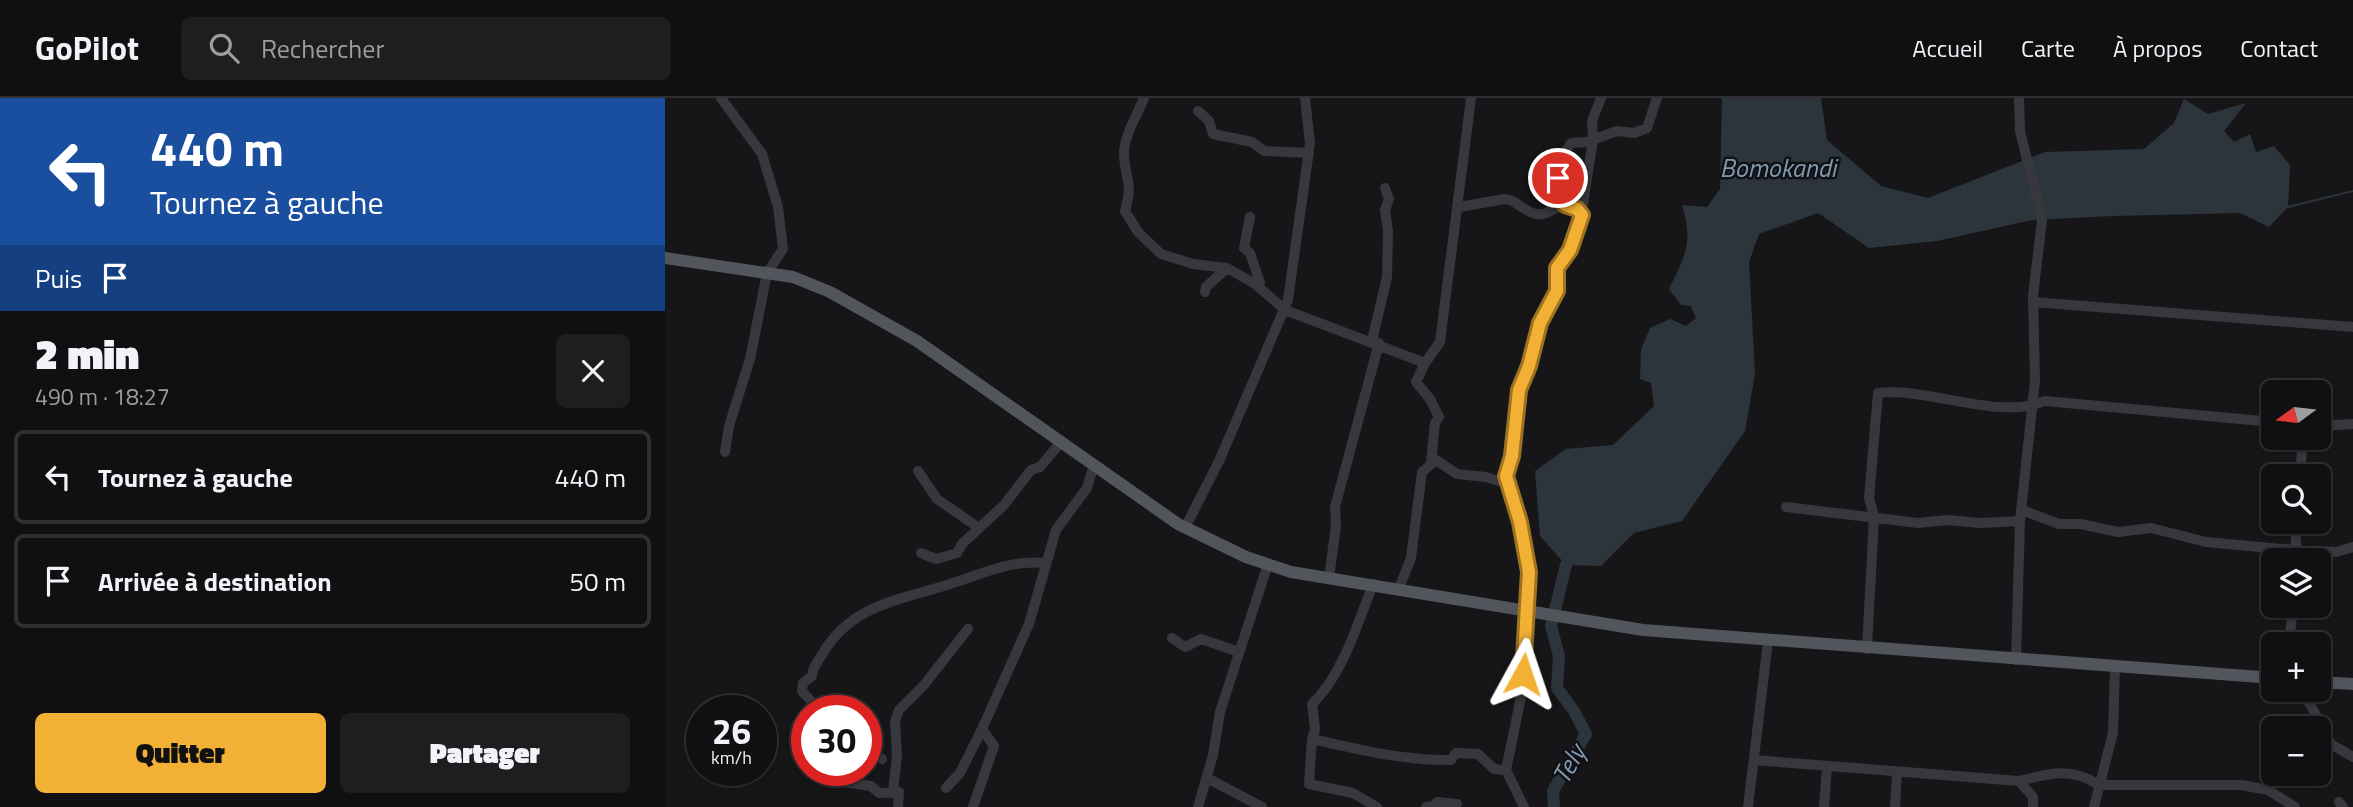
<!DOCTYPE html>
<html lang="fr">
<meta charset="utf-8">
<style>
:root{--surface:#101012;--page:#1e1e20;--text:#f1f3f6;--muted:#9c9d9f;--line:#303032;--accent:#f2b134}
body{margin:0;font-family:"Titillium Web",sans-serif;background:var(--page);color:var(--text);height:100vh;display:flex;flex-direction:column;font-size:26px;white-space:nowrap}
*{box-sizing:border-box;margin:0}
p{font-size:23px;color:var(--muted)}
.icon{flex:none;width:38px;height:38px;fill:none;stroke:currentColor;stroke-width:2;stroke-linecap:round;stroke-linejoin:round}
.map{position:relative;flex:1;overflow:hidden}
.drawer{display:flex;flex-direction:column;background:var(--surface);width:665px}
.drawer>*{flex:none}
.guide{background:#1a4fa0;color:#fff;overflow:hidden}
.needle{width:46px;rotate:255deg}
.fabs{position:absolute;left:1596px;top:282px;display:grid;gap:14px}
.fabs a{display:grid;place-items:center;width:70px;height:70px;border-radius:10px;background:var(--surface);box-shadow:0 2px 5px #0004,0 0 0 2px var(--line);font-size:35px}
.speed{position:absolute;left:21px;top:597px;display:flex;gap:14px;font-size:35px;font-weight:700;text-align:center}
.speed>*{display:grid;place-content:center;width:91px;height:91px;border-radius:50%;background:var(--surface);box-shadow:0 2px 5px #0004,0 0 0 2px var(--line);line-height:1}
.speed small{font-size:18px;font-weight:400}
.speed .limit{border:10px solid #d22;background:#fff;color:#111}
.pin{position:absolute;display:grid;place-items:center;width:60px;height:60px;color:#fff;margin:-30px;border:4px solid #fff;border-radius:50%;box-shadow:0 2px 7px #0007}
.me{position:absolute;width:77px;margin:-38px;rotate:5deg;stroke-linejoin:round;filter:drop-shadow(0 0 5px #0008)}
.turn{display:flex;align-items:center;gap:24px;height:147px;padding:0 35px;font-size:32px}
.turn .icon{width:91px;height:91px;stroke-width:2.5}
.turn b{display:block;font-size:49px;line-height:60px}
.then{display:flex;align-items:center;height:66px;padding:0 35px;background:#0003;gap:14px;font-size:26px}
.round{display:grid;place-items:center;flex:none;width:74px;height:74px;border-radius:10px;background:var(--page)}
.head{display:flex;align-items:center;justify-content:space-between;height:119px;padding:0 35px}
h1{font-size:42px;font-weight:800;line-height:52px}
.action{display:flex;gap:14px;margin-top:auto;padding:14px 35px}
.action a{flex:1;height:80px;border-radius:10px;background:var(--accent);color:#111;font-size:28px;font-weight:800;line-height:80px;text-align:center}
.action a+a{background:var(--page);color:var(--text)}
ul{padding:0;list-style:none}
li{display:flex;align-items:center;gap:21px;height:94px;margin:0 14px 10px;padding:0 21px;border:4px solid var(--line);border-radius:10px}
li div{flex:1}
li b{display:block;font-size:26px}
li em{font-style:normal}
header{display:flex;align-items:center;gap:42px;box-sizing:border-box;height:98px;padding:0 35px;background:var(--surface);border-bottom:2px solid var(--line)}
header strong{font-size:33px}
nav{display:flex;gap:38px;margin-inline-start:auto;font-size:24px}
.search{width:490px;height:63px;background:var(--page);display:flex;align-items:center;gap:18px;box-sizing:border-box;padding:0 24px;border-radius:10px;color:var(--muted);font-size:26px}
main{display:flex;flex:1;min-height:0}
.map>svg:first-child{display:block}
</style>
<header>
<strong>GoPilot</strong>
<div class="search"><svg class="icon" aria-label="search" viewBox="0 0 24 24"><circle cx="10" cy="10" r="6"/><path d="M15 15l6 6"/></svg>Rechercher</div>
<nav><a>Accueil</a><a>Carte</a><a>À propos</a><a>Contact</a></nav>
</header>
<main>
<section class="drawer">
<div class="guide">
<div class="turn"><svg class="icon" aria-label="left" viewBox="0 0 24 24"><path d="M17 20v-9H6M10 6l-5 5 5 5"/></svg><div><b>440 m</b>Tournez à gauche</div></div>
<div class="then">Puis<svg class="icon" aria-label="arrive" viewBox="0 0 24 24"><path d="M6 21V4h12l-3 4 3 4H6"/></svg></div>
</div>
<div class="head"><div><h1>2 min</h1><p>490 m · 18:27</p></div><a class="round"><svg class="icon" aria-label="close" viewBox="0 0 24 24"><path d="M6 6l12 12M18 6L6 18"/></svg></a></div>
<ul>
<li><svg class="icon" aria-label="left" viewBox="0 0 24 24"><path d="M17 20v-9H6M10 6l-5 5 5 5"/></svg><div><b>Tournez à gauche</b></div><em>440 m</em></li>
<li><svg class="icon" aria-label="arrive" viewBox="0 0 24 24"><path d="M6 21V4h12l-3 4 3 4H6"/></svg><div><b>Arrivée à destination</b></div><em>50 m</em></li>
</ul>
<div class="action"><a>Quitter</a><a>Partager</a></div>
</section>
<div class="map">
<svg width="1688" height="709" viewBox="0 0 1688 709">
<rect width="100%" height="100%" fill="#161618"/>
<path fill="#2c353c" d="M1057,0H1156L1162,42L1216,88L1263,100L1380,54L1479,51L1509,25L1519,1L1543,16L1581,5L1559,33L1569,44L1585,36L1591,54L1609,48L1625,67L1623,109L1604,129L1575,115L1448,118L1367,122L1272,143L1204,150L1153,115L1094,136L1084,164L1090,276L1080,333L1017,423L969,435L936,468L901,467L875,438L870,373L901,351L948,347L989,308L986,285L975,281L976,251L985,230L1005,221L1021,228L1031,220L1026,208L1016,207L1004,191C1021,156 1028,145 1017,107L1042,109L1055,91Z"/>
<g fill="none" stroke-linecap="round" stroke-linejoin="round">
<path stroke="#2c353c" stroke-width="2" d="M1623,109L1688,93"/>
<path stroke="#2c353c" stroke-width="12" d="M889,709L888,693L921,636L909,613L892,590L894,558L886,528L901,467"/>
<path stroke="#37383d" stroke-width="10" d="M56,0L97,56L113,109L118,151L102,175L85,261L64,328L60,354
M479,0C472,18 458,39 459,58C461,85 468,84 460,113L473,134L496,156L528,166L562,170L590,186L620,212L760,265L775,244L806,0
M533,13L544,23L548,36L587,44L599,53L644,55
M900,107L891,70L906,45L922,44L952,33L969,35L982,30L992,0
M794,109L840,101C853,102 862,118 877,116C892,114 900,95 917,117
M585,119L579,150L585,155L595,185L590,186
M540,194L541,189L562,170
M1368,204L1688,229
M707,243L722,179L723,133L720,112L724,101L720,90
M760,265L751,284L765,301L774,319L770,325L766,364
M1654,328L1688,326
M253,373L272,401L314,430
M1635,378L1638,340
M1121,409L1253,425L1282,422L1316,425L1355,423
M1357,412L1394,426H1416L1453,434L1486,430L1541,444L1616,451L1671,454L1688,449
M1630,424L1632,462
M520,430L555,361L623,202L645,45L640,0
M256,455L271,461L292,455L297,446L339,407L366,372L375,369L396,344
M664,480L671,428L670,409L714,245
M708,486C693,525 677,578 647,606L650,631L647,641C693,651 739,663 786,662L791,655L813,656L829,671L841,672
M734,490L746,460L757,374L771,362L792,376L821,379L843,386
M507,540L520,549L536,541L574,554
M1624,546L1628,508
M1202,551L1209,418L1204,400L1213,295C1265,289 1333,323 1380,303L1608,324
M1351,562L1355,423L1370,283L1368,198L1377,122L1355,33L1354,0
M1622,592L1644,604L1666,646L1688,659
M154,612L137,593L138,585L147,578C148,567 153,564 158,555C188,504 242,501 291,484C321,474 347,462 379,465
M647,641L644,686L688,695L712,709
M201,650L217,661
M1089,662L1354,683C1385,675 1407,669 1434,687H1576L1603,692L1630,709
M178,672V684L206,688L214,695L234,694L233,709
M542,680L597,709
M1354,683L1368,699V709
M281,690L295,675L317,631
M228,694L232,657L230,624L234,612L259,587L303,531
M1674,704L1678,709
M308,709L329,648L317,631L364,526L391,432L422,390L429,367
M533,709L548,657L555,614L603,466
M761,709L769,708L772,704L792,706
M859,709L841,672L856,599L864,474L855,424L841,378L847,358L854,292L864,268L875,225L892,193V170L905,152L915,125L928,42L927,23L936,0
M1083,709L1103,543
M1159,709L1162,669
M1230,709L1232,675
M1429,709L1448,635L1450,569"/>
<path stroke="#53555c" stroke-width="12" d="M0,160L128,179L165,194L252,243L513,426L581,459L626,474L978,532L1608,580
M1654,584L1688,586"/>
</g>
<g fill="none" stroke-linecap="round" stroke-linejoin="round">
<defs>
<path id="route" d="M858,576L864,474L855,424L841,378L847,358L854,292L864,268L875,225L892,193V170L905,152L917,117L912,111L900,107L893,80"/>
</defs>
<use href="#route" stroke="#9d7322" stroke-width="18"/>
<use href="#route" stroke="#f2b134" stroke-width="12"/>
</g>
<g text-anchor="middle" stroke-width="5" stroke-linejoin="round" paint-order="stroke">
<g font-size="26" font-style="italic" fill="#7f9bb3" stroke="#111113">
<text x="1113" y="79">Bomokandi</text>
<text transform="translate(904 666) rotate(-61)" y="9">Tely</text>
</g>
</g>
</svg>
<div class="fabs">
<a><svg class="needle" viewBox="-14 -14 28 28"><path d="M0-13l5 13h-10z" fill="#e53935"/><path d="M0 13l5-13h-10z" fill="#9c9d9f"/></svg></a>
<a><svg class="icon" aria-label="search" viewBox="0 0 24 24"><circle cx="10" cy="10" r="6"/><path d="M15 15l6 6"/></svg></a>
<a><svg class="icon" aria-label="layers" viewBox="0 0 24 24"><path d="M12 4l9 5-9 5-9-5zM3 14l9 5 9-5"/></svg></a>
<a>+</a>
<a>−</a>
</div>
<div class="speed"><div>26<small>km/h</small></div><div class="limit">30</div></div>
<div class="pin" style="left:893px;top:80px;background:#d93025"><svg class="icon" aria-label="arrive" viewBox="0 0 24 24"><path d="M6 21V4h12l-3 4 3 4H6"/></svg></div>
<svg class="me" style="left:858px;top:576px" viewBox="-20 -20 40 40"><path d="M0-17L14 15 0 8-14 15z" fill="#f2b134" stroke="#fff" stroke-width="4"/></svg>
</div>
</main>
